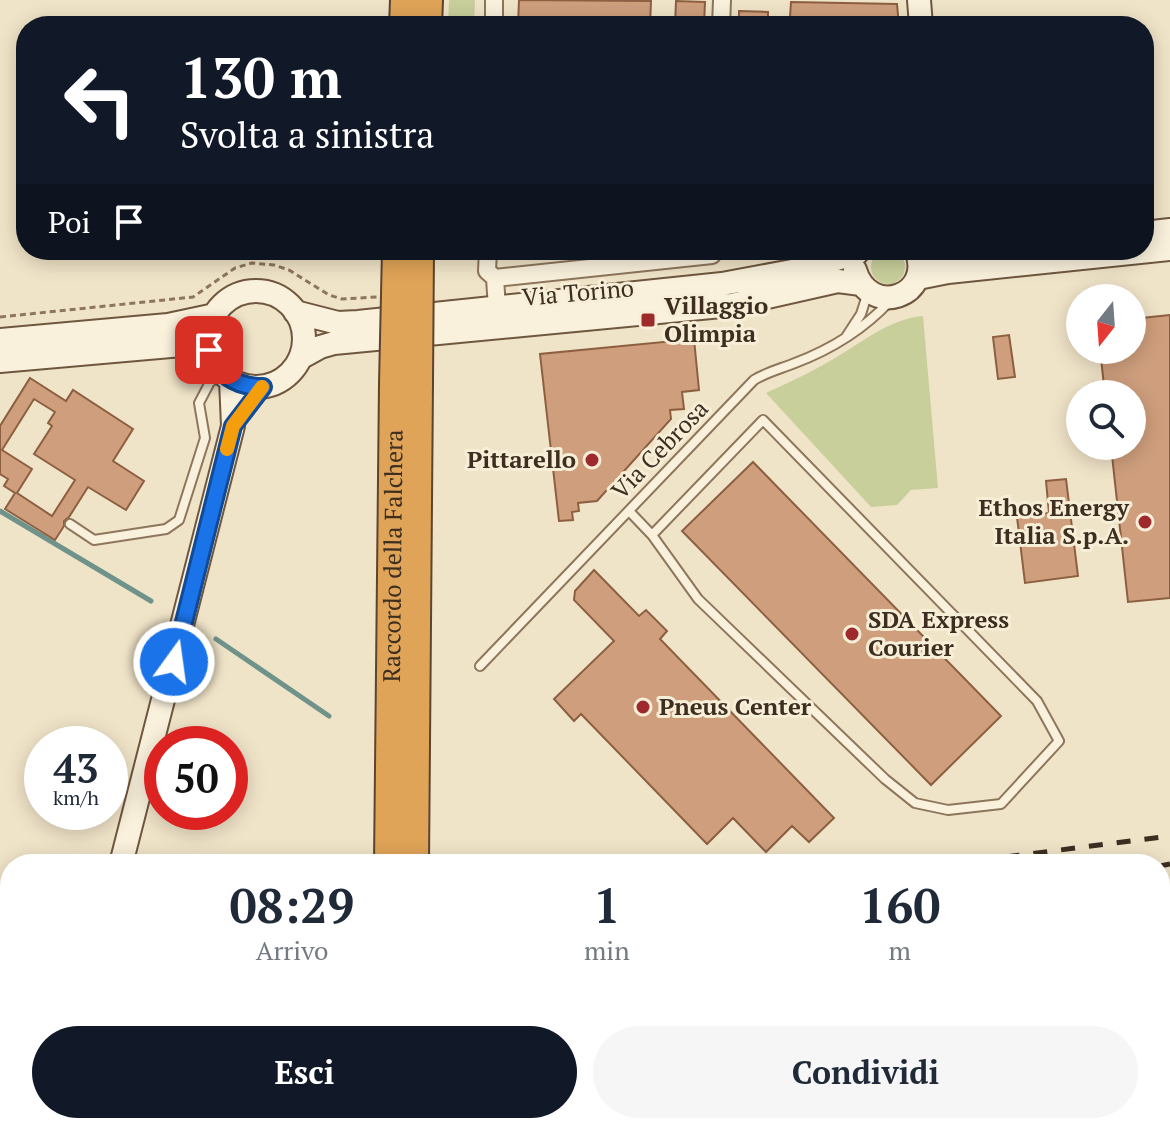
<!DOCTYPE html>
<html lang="it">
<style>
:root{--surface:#fff;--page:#f6f6f7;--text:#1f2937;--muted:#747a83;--accent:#111827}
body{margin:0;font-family:"PT Serif",serif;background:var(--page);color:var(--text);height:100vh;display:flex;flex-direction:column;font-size:30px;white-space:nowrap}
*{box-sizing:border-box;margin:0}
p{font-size:26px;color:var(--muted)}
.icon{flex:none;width:44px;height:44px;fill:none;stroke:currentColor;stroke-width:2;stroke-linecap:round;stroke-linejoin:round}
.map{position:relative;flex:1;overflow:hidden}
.sheet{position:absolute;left:0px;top:854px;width:1170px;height:280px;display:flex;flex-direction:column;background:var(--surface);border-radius:32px 32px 0 0;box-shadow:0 4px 20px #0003}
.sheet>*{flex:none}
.hud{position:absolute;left:16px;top:16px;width:1138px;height:244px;border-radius:32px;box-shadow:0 4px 20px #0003;background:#111827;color:#fff;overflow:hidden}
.needle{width:52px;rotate:197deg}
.buttons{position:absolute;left:1066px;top:284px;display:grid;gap:16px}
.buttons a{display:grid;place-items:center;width:80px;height:80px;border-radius:50%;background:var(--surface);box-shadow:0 4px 20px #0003;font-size:40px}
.speed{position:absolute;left:24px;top:726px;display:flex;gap:16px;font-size:40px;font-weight:700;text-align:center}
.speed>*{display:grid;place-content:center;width:104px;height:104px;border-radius:50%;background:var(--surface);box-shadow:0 4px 20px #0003;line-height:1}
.speed small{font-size:20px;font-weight:400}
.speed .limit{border:12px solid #d22;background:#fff;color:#111}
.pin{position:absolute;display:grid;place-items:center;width:68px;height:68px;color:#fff;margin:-34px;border-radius:16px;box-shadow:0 4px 12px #0006}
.me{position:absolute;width:88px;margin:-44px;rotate:14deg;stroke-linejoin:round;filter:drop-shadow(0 0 6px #0008)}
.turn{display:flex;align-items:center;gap:28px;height:168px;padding:0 32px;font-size:36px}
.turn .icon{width:104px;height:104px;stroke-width:2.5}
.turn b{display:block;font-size:56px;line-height:68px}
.then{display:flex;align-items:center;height:76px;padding:0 32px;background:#0003;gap:16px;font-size:30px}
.eta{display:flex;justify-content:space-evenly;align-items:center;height:136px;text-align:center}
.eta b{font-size:48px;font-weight:700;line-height:56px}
.primary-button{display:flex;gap:16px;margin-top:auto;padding:16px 32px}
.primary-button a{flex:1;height:92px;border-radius:48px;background:var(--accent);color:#fff;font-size:32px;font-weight:700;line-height:92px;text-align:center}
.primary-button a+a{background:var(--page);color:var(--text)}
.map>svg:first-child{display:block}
</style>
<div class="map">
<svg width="1170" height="1134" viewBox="0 0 1170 1134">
<rect width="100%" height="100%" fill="#f0e4c8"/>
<path fill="#c9cf9b" d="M449,0H475L474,26H448Z
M871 267a17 17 0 1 1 34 0a17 17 0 1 1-34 0Z
M923,316L938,488L911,490L897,505L871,507L766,393C787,383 808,374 828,362C858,346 887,319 923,316Z"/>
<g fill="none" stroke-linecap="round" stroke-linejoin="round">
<path stroke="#6f938a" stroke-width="5" d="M0,511L151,601
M216,639L329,716
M1058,1124L1076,1134"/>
</g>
<path fill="#cf9f7d" stroke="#8d5f41" stroke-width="2" fill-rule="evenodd" d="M519,0L651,1L650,26H518Z
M676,1L705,2L704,26H675Z
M791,2L897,4L899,26H800V18L790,17Z
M739,11L768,12V26H739Z
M1170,315V598L1128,602L1111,446H1132V394H1105L1100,350H1132V319Z
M1009,335L1015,377L998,379L993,337Z
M694,339L699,390L682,392L684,409L670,410L671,419L597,501L578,503L579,511L572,512L573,520L559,521L540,354Z
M30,378L66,401L73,390L133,429L113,461L144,481L126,510L88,487L69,517L64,521V526L55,540L5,509L15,493L4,486L8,479L0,474V426ZM34,399L55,412L48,423L52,426L34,454L75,480L52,516L17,493L32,469L2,450Z
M753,462L1001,716L931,785L682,531Z
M1066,479L1078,576L1025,583L1017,517L1049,513L1046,481Z
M594,570L639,616L646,610L667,631L660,639L834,818L809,842L792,826L766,852L733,818L707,844L581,714L574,721L554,699L614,641L574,600L575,591Z"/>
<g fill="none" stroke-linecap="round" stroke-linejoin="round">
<defs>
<path id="lane" d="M846,337L861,314L868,292
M629,511L652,535L698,599L885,779L915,803L948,810L1001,804L1059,741L1037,701L763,420L652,535
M70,524L94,540L166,529L179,520L205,438L199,403L210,382L223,374
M480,666L754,380C767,372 780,369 795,363C832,349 863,330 890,301"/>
<path id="street" d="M494,26V0
M721,26L722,0
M488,250L487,271L495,278L497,308
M495,278L712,255V250
M1160,909L1170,908
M88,1134L96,1124"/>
<path id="secondary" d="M919,0L921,26
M1144,233L1170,230
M919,250L930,254L984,250
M855,270C870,319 935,296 916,250
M918,278L948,272L1170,249
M208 339a48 48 0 1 1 96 0a48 48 0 1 1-96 0Z
M295,312L338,323L358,322L722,284L803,269L857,253
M0,340L168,325L215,315
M300,358L320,347L334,343L732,305L838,281L861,284
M0,361L182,345L202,350L212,358
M121,864L233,426L231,380
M41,1134L46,1124"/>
<g id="highway">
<path d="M405,26L406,0"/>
<path d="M426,26L427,0"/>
<path id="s1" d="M390,864L395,384"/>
<path d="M413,864L417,382"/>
<path d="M381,1134L383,1124"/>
<path d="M405,1134V1124"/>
</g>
</defs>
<use href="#lane" stroke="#8d765c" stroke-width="12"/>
<use href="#street" stroke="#8d765c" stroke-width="20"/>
<use href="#secondary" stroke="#6f573f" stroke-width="26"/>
<use href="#highway" stroke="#5b4430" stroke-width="34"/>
<path stroke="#8d765c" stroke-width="3" stroke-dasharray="6 4" stroke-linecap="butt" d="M0,317L193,297L235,268L252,263L274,265L289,270L329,295L342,299L377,297
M490,1134L491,1124"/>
<use href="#lane" stroke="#faf1dc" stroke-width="8"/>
<use href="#street" stroke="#faf1dc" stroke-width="16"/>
<use href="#secondary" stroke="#faf1dc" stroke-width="22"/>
<use href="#highway" stroke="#e0a458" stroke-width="30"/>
<path stroke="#3d2e20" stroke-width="5" stroke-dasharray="14 14" stroke-linecap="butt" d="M950,864L1170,836
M1160,866L1170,864
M0,957L10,956
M0,983L10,982
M0,1023L10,1020
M0,1050L10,1048
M0,1064L10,1062"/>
<defs>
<path id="highway-bridge" d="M417,382L418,250
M395,384L398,250"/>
</defs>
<use href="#highway-bridge" stroke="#5b4430" stroke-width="34" stroke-linecap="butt"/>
<use href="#highway-bridge" stroke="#e0a458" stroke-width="30"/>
</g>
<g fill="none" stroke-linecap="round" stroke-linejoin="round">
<defs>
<path id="route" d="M174,662L233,426L263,387C236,387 218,375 209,350"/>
</defs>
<use href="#route" stroke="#114b97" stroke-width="20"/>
<use href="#route" stroke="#1a73e8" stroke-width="14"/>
<path stroke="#f59e0b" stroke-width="14" d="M227,449L233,426L262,387"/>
</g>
<g fill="#9e2a2b" stroke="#f7eed8" stroke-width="3">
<rect x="640" y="312" width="16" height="16" rx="4"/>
<circle cx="592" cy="460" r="8"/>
<circle cx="1145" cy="522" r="8"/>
<circle cx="852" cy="634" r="8"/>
<circle cx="643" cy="707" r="8"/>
</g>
<g text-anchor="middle" stroke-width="6" stroke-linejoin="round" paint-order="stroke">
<g font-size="24" fill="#3d2e20" stroke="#f7eed8">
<text transform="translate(578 293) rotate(-5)" y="8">Via Torino</text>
<text transform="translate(660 450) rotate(-46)" y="8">Via Cebrosa</text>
<text dy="8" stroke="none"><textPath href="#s1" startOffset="308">Raccordo della Falchera</textPath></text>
</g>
<g font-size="24" font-weight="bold" fill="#3d2e20" stroke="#f7eed8" text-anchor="start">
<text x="664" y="314">Villaggio<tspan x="664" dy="28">Olimpia</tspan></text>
<text x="576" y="468" text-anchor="end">Pittarello</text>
<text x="1129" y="516" text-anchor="end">Ethos Energy<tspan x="1129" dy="28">Italia S.p.A.</tspan></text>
<text x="868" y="628">SDA Express<tspan x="868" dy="28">Courier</tspan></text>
<text x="659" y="715">Pneus Center</text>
</g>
</g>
</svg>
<div class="buttons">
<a><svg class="needle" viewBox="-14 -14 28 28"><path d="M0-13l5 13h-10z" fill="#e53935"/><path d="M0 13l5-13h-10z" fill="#747a83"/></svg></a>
<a><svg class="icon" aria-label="search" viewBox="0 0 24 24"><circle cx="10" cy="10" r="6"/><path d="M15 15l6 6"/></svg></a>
</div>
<div class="speed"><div>43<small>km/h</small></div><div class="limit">50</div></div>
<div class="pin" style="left:209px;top:350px;background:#d93025"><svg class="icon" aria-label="arrive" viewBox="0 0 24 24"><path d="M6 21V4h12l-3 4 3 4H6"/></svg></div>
<svg class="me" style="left:174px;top:662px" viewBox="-20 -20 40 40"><circle r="17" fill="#1a73e8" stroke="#fff" stroke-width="3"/><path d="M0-11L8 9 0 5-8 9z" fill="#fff"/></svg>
<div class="hud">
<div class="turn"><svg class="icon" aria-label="left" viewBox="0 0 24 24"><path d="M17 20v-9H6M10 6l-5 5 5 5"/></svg><div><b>130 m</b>Svolta a sinistra</div></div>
<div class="then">Poi<svg class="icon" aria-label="arrive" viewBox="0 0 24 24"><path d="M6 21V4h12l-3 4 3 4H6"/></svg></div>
</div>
<section class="sheet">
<div class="eta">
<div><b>08:29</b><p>Arrivo</p></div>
<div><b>1</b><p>min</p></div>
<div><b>160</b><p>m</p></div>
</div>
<div class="primary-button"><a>Esci</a><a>Condividi</a></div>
</section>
</div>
